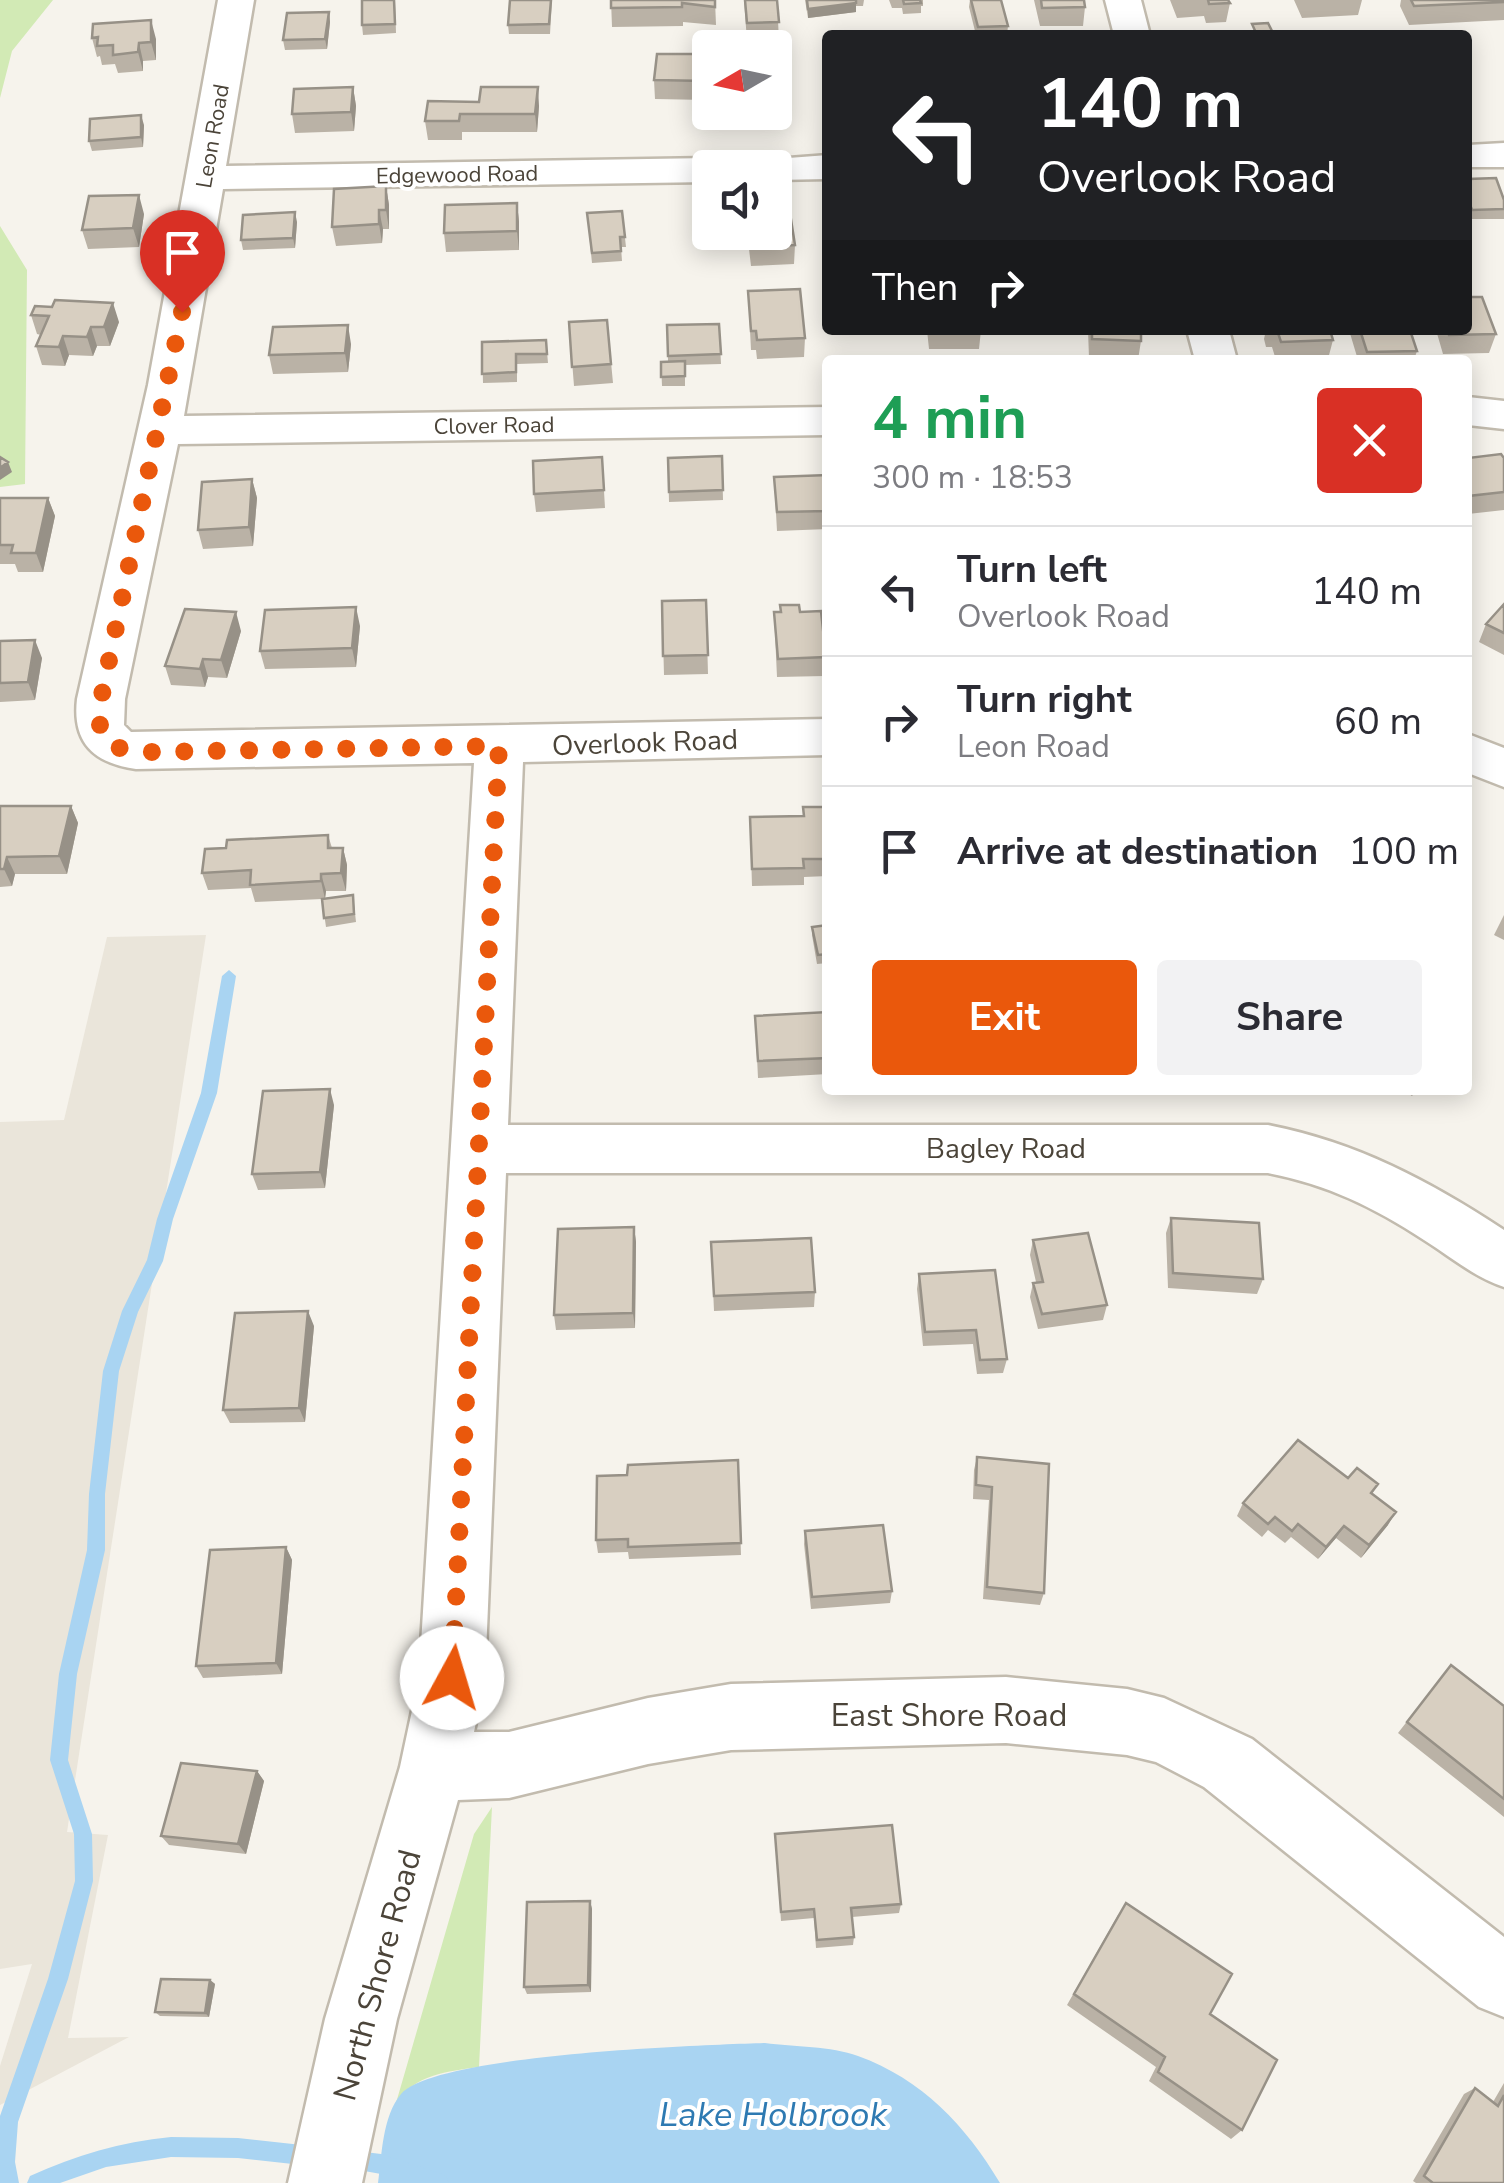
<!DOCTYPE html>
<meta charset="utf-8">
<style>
:root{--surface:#fff;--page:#f2f2f3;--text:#2b2b33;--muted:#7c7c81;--line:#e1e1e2;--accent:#ea580c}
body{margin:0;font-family:"Nunito Sans",sans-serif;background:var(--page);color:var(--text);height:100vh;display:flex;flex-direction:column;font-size:38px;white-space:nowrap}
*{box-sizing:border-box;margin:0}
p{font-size:32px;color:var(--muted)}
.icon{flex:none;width:55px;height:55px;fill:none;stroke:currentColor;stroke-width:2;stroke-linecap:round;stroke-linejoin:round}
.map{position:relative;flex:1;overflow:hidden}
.panel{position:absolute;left:822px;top:355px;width:650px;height:740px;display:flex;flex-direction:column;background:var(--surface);border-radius:10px;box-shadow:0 5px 25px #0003}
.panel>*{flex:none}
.top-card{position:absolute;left:822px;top:30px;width:650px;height:305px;border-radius:10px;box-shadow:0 5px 25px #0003;background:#202124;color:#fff;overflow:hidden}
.needle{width:65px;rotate:261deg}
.buttons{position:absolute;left:692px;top:30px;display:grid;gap:20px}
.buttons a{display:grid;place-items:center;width:100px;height:100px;border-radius:10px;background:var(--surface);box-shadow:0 5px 25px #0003;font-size:50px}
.pin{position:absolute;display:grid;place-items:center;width:85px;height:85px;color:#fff;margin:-102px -42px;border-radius:50% 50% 50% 0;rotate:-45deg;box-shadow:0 0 10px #0007}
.pin .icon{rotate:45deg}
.me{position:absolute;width:110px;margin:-55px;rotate:6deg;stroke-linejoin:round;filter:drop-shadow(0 0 8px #0008)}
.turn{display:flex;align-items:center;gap:35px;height:210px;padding:0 50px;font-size:45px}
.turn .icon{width:130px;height:130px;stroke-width:2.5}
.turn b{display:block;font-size:70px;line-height:85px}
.then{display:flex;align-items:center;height:95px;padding:0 50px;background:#0003;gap:20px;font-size:38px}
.round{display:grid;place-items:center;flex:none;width:105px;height:105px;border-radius:10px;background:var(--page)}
.head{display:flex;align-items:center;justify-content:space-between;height:170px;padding:0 50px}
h1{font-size:60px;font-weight:700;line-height:75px;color:#1e9e55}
.button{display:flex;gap:20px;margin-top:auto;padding:20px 50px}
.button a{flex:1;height:115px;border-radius:10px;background:var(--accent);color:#fff;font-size:40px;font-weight:700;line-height:115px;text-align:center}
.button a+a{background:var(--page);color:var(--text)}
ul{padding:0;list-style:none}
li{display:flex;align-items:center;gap:30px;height:130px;padding:0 50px;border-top:2px solid var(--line)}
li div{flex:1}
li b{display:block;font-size:38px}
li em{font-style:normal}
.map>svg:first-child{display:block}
</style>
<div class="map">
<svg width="1504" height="2183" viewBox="0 0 1504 2183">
<rect width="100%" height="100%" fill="#f6f3ec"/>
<path fill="#eae5da" d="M206,935L67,1832L108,1835L68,2038L129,2037L0,2105V2066L32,1964L0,1969V1122L64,1120L107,937Z"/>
<path fill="#d2eab5" d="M0,0H53L12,51L0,98Z
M0,226L27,270L25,484L0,487Z
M492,1807L479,2067C448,2071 414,2075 396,2103L474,1834Z"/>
<path fill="#a9d4f2" d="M765,2043C794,2047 831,2046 858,2056C922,2079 966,2126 1000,2183H378C382,2155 382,2117 401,2094C436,2054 703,2045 765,2043Z"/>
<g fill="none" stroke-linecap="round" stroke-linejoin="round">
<path fill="#a9d4f2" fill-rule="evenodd" d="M229,970L236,976L217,1093L173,1219L163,1261L138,1312L119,1371L105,1494V1550L77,1674L68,1760L92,1834L93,1881L68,1979L18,2122L15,2162L19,2183H0V2116L48,1979L75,1881L74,1834L50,1760L59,1674L87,1550L89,1494L103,1371L122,1311L147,1260L157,1219L201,1093L222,976Z
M171,2137L238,2138L311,2146L318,2149L321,2156L318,2163L311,2166L238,2158L171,2157L106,2167L60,2183H27L30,2176C77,2155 120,2142 171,2137Z
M349,2150L381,2154L439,2173L446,2176L449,2183H408L381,2174L342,2167L339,2160L342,2153Z"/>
<defs>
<path id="minor" d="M218,0H254L226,166L710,158L724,162L728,168H710V182L223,189L184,416L828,407V435L178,444L125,699L124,725L131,732L828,719V755L523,762L508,1125H1268C1356,1142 1430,1181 1504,1230V1287C1474,1277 1451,1257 1424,1240C1374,1207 1326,1184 1268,1173H506L485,1678L474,1732H509L648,1698L731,1684L1006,1677L1127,1689L1164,1698L1252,1739L1504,1937V2017L1479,2007L1204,1787L1156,1762L1127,1755L1006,1743L731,1750L648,1764L509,1798L458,1800L397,2019L362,2183H288L325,2019L400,1767L419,1678L474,763L136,769C94,763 72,743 77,699L148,385Z
M1105,0H1141L1150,35H1114Z
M1504,143V167H1468V145Z
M828,155V179L775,180V168H756L761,160Z
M1187,330H1229L1237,360H1195Z
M1468,397L1504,401V429L1468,425Z
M1468,734L1504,748V787L1468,773Z"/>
</defs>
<use href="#minor" stroke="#c2bbae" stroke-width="5"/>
<use href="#minor" fill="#fff" fill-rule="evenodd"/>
</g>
<path fill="#bab2a6" d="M395,0L396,33L363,35L362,25Z
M552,0L550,34H509L508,25Z
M611,0H715L716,25L683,22V26L612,27Z
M744,0H777L779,41H747Z
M805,0H864L863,6H856V12L808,18Z
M889,0H923V6H921V13L903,14L902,8H892Z
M970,0H1001L1008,26L1007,35H976L969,7Z
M1034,0H1084L1085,7L1083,26H1040Z
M1170,0H1228L1230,3L1226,22L1206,23L1204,16L1177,18Z
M1294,0H1362L1358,15L1302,18Z
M1401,0H1504V20L1409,25L1400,6Z
M329,12L330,22L327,49L285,50L283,40Z
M92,38L156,39V60L143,61V71L118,73L115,64L102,65L100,56L97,57Z
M709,54L707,100L655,99L654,80Z
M775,68L790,90V109H775Z
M353,87L356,106L354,131L295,133L292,114Z
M428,101L539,106L537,132H462V140H428L425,121Z
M144,125L143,147L92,151L89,141Z
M1468,179L1504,200V219H1469Z
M386,186L389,205V229H383L382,243L336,246L332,227Z
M517,203L519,222V250L446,252L444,233Z
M622,211L626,247H621L622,261L592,263L587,213Z
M144,214L139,247L88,249L82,230Z
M297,222L295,248L243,250L241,240Z
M747,232H775L795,245L794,264L751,266Z
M748,291L805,338L804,357L757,359L756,350H751Z
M31,315L119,322L110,346H97L93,356L69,355L65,366L42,365L36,346L41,335L37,334Z
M607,320L613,383L574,386L569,322Z
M719,324L721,364L685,365V386H662L661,362L668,361L667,325Z
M927,330H981L979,349H929Z
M1088,330H1141V341L1138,360L1089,358Z
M1266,330H1330L1333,340L1328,359L1276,360L1272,347H1266L1264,339Z
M1349,330H1410L1417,351L1414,360H1358Z
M1436,330H1468L1496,334L1489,353L1443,354Z
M546,340L548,363L517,364V382L483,383L482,342Z
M351,344L348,372L273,374L269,355Z
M722,456L723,500L669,502L668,458Z
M602,457L605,508L536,512L534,494Z
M1468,458H1504V510L1468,514Z
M828,475V529L777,531L774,477Z
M252,479L257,498L253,546L203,549L198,530Z
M0,498H48L55,516L43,572H18L15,564H0Z
M706,600L708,674L664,675L662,601Z
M1504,604V655L1479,642L1486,624Z
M780,605L826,657L825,676L777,677L774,612H780Z
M360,626L356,667L265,669L260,651Z
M241,631L227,678L208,677L205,687L171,685L165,666Z
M0,641L42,658L35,700L0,702Z
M0,806H71L78,823L67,874H15L12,886L0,887Z
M828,807V876L804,877V885L752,886L750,817L803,816Z
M328,835L332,848H343L347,865L346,891H326L325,898L353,895L356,922L326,927L322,899L255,902L251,888L208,890L202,873L226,848Z
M1504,915V940L1494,935Z
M828,925V963L817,964L812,935V927Z
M828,1012V1074L758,1078L755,1016Z
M1403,1090H1417L1412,1096Z
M334,1105L325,1188L258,1190L252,1174Z
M1171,1218L1263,1279L1257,1294L1168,1288L1166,1233Z
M634,1227L636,1242L635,1328L556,1330L554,1315Z
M1033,1240L1107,1305L1103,1320L1038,1329L1030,1297L1033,1283L1036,1282L1030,1255Z
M711,1242L815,1292L814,1307L714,1311Z
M919,1274L1007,1359L1003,1373L977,1374L973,1344L923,1346L917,1289Z
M314,1326L305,1422L230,1423L223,1410Z
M977,1457L1044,1593L1040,1605L983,1599L989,1500L973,1499L974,1470Z
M738,1460L741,1555L629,1559L628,1552L598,1553L596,1540L627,1475Z
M1348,1478L1378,1484L1372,1494L1388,1525L1361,1558L1336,1538L1318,1559L1291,1537L1285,1543L1268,1530L1262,1537L1237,1516L1243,1503Z
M805,1531L892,1591L890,1603L811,1609L804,1544Z
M286,1547L292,1560L282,1674L203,1678L196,1666Z
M1451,1665L1504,1706V1817L1398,1733Z
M257,1771L264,1781L246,1854L169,1845L161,1836Z
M775,1834L901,1904L899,1913L852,1917L854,1937L853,1945L816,1948L814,1918L781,1921Z
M590,1901L592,1909L591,1992L527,1994L524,1987Z
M1118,1915L1210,2014L1242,2130L1231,2139L1149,2081L1156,2067L1067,2005Z
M210,1980L215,1984L209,2017L160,2016L155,2012Z
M1504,2083V2183H1416L1413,2181L1464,2094L1475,2088L1493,2102Z"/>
<path fill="#979187" d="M856,3V12L808,18V9Z
M329,12L330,22L327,49L325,39Z
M151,20L156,39V60L151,42Z
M139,43L143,61V71L138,52Z
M709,54V73L707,100V81Z
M353,87L356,106L354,131L351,112Z
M538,87L539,106L537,132L535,114Z
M141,115L144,125L143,147L141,137Z
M386,186L389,205V229L386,210Z
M139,195L144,214L139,247L133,228Z
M517,203L519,222V250L517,231Z
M379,210L383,229L382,243L379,224Z
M295,212L297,222L295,248L293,238Z
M113,303L119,322L110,346L104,327Z
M348,325L351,344L348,372L345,353Z
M91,327L97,346L93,356L87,337Z
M63,336L69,355L65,366L59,347Z
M8,462L12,472L0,480V468Z
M252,479L257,498L253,546L249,527Z
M48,498L55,516L43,572L36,553Z
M356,607L360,626L356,667L352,648Z
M236,612L241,631L227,678L221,660Z
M35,640L42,658L35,700L28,682Z
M203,659L208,677L205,687L200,669Z
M71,806L78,823L67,874L59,856Z
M343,848L347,865L346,891L341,873Z
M7,857L15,874L12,886L4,869Z
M321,874L326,891L325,899L321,881Z
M330,1089L334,1105L325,1188L320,1172Z
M634,1227L636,1242L635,1328L633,1313Z
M308,1311L314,1326L305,1422L299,1408Z
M1396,1512L1388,1525L1361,1558L1369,1545Z
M1344,1526L1336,1538L1318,1559L1326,1547Z
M286,1547L292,1560L282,1674L276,1663Z
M257,1771L264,1781L246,1854L238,1844Z
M590,1901L592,1909L591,1992L588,1985Z
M210,1980L215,1984L209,2017L205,2013Z"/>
<path fill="#d8cfc1" stroke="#979187" stroke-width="2.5" d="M362,0H394L395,24L362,25Z
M510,0H551L549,24L508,25Z
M611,0H715V7L682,3V7L611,8Z
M745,0H777L779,22L747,23Z
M807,0H856V3L808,9Z
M903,0H920L921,3L904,4Z
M971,0H1001L1008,26L978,27Z
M1041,0H1084L1085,7L1042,8Z
M1208,0H1228L1230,3L1209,4Z
M1411,0H1504V2L1414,6Z
M329,12L325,39L283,40L287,13Z
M151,20V42L139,43L138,52L113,55V45L97,46L98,37L92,38L93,24Z
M1268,23L1274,35H1257L1252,24Z
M657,54H709L707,81L654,80Z
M775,68H788L790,90H775Z
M353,87L351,112L292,114L294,89Z
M481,87H538L535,114H460L459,121H425L428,101L479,102Z
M141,115V137L89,141L90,119Z
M1496,178L1504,200V209L1472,210L1468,199V179Z
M386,186V210H379V224L332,227L334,189Z
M775,194H787L795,245L751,247L749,232H775Z
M139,195L133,228L82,230L89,196Z
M517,203V231L444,233L445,205Z
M622,211L625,237H620L621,251L592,253L587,213Z
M295,212L293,238L241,240L243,215Z
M800,289L805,338L757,340L756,331H751L748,291Z
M1468,297H1482L1496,334L1449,335L1448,330H1468Z
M55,300L113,303L104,327H91L87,337L63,336L59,347L36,346L49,316L31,315L35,306L52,307Z
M607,320L611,364L572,367L569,322Z
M719,324L721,354L668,356L667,325Z
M348,325L345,353L269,355L273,327Z
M1092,330H1141V341L1092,339Z
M1277,330H1330L1333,340L1281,342Z
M1360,330H1410L1417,351L1367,352Z
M546,340L547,354H516V372L482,374V342Z
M685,361V376L661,377V362Z
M1501,454L1504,458V492L1468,496V458Z
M722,456L723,490L669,492L668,458Z
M0,457L8,462L0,468Z
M602,457L604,490L534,494L533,461Z
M828,475V511L777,512L774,477Z
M252,479L249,527L198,530L202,482Z
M0,498H48L36,553H11L13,545H0Z
M706,600L708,655L663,656L662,601Z
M1504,604V633L1486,624Z
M780,605H799L800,612L821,611L826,657L778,659L774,612H781Z
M356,607L352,648L260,651L265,610Z
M185,609L236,612L221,660L203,659L200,669L165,666Z
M35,640L28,682L0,683V641Z
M0,806H71L59,856L7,857L4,869H0Z
M803,807H828V859H803L804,868L752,869L750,817L804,816Z
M328,835V848H343L341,873L321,874V881L250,885L251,870L202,873L205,849L226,848L227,840Z
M353,895L354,914L324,918L322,899Z
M828,925V954L818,955L812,927Z
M828,1012V1058L758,1061L755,1016Z
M330,1089L320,1172L252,1174L263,1091Z
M1171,1218L1259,1223L1263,1279L1173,1273Z
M634,1227L633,1313L554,1315L558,1229Z
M1088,1233L1107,1305L1042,1314L1033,1283L1043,1282L1033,1240Z
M811,1238L815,1292L714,1296L711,1242Z
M995,1270L1007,1359L980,1360L976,1330L925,1332L919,1274Z
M308,1311L299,1408L223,1410L235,1313Z
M1298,1440L1348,1478L1357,1468L1378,1484L1371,1493L1396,1512L1369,1545L1344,1526L1326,1547L1298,1524L1292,1531L1275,1517L1268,1524L1243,1503Z
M977,1457L1049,1464L1044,1593L987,1587L992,1487L976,1485Z
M738,1460L741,1543L628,1547V1539L596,1540L597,1476L627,1475L628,1465Z
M883,1525L892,1591L812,1597L805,1531Z
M286,1547L276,1663L196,1666L210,1550Z
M1451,1665L1504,1706V1799L1407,1722Z
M181,1763L257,1771L238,1844L161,1836Z
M892,1825L901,1904L851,1908L854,1937L817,1940L814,1909L781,1912L775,1834Z
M590,1901L588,1985L524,1987L527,1902Z
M1126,1903L1232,1974L1210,2014L1277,2060L1242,2130L1158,2072L1165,2057L1074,1994Z
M161,1979L210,1980L205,2013L155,2012Z
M1475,2088L1498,2106L1504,2095V2183H1433L1424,2176Z"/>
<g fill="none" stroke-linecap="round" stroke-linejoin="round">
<path stroke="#ea580c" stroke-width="18" stroke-dasharray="0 32.4" d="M182,312L101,699C94,742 110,751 150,752L499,746L452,1678"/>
</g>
<g text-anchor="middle" stroke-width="8" stroke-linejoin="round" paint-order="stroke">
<g font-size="22" fill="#4b4439" stroke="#fff">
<text transform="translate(212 136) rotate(-80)" y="8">Leon Road</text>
<text transform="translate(457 174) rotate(-1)" y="8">Edgewood Road</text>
<text transform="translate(494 425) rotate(-1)" y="8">Clover Road</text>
</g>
<g font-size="28" fill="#4b4439" stroke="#fff">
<text transform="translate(645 742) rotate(-2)" y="10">Overlook Road</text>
<text x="1006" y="1158">Bagley Road</text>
</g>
<g font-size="32" fill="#4b4439" stroke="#fff">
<text x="949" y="1726">East Shore Road</text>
<text transform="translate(377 1975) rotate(-75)" y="11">North Shore Road</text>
</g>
<g font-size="35" font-style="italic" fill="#2e7ab2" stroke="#fff">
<text x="773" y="2126">Lake Holbrook</text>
</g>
</g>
</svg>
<div class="buttons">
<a><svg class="needle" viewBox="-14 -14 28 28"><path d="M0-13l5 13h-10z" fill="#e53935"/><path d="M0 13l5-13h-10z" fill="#7c7c81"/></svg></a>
<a><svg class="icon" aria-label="sound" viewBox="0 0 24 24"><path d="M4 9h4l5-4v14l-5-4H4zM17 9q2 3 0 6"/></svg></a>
</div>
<div class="pin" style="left:182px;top:312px;background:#d93025"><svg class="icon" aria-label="arrive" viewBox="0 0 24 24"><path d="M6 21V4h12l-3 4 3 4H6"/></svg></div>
<svg class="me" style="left:452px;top:1678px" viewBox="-20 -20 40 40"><circle r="19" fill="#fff"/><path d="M0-13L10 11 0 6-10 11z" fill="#ea580c"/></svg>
<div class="top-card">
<div class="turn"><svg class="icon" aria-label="left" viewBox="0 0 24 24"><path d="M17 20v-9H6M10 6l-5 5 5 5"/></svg><div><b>140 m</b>Overlook Road</div></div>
<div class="then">Then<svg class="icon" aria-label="right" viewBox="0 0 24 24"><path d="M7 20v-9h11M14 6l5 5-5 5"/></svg></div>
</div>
<section class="panel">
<div class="head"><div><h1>4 min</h1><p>300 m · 18:53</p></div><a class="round" style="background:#d93025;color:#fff"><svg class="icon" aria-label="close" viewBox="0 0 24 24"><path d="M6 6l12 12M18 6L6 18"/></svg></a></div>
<ul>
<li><svg class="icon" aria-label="left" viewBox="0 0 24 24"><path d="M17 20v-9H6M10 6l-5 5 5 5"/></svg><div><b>Turn left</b><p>Overlook Road</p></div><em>140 m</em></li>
<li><svg class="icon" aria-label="right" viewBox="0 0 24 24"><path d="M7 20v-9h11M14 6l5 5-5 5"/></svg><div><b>Turn right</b><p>Leon Road</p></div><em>60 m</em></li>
<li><svg class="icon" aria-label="arrive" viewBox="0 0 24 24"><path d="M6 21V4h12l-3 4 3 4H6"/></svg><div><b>Arrive at destination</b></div><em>100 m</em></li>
</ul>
<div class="button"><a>Exit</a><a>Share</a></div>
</section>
</div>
